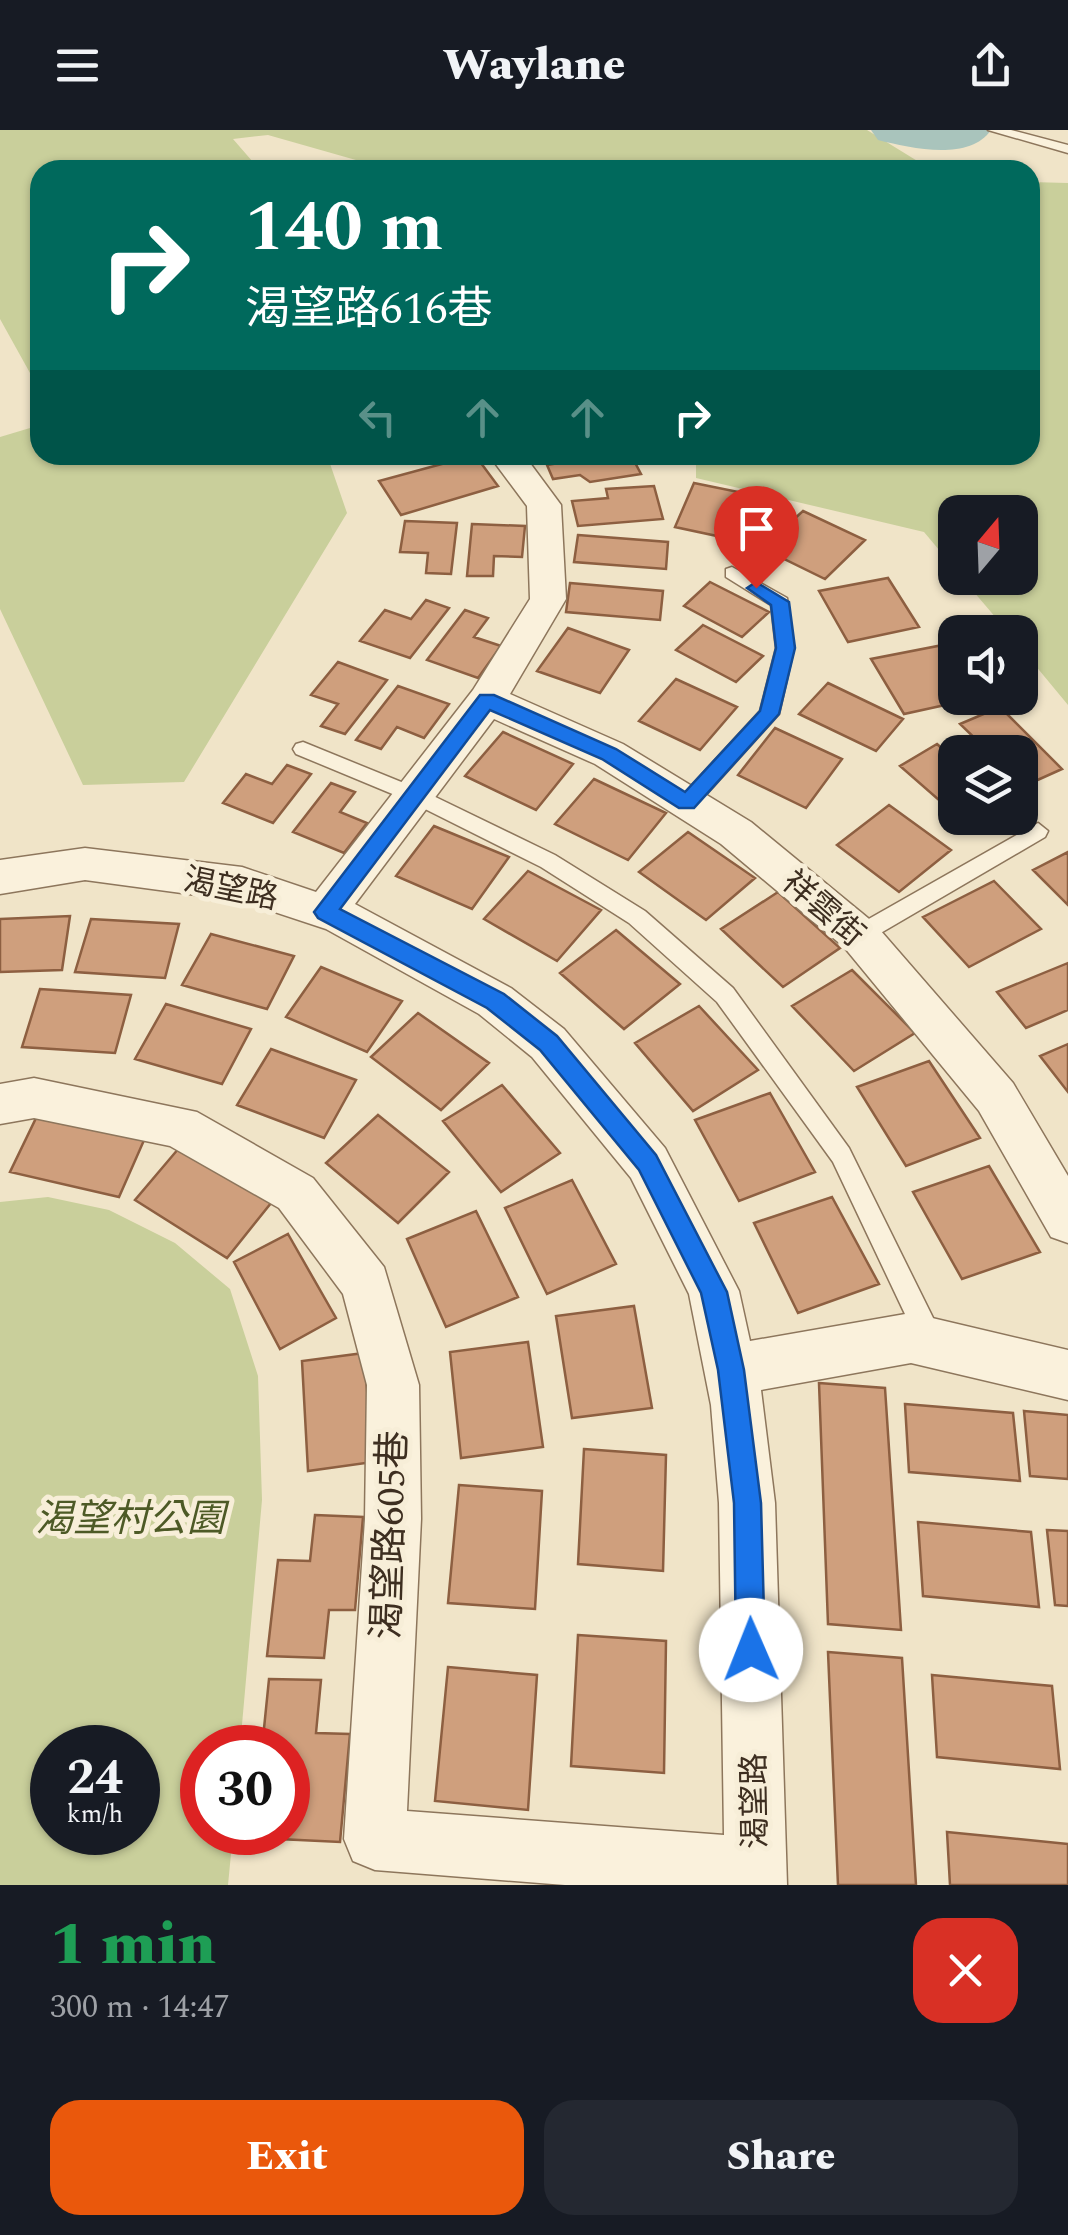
<!DOCTYPE html>
<meta charset="utf-8">
<style>
:root{--surface:#171b24;--page:#242831;--text:#f1f3f6;--muted:#9ea1a6;--accent:#ea580c}
body{margin:0;font-family:Spectral,"Noto Sans TC",serif;background:var(--page);color:var(--text);height:100vh;display:flex;flex-direction:column;font-size:38px;white-space:nowrap}
*{box-sizing:border-box;margin:0}
p{font-size:32px;color:var(--muted)}
.icon{flex:none;width:55px;height:55px;fill:none;stroke:currentColor;stroke-width:2;stroke-linecap:round;stroke-linejoin:round}
.map{position:relative;height:1755px;overflow:hidden}
.side{display:flex;flex-direction:column;background:var(--surface);flex:1}
.side>*{flex:none}
.top-card{position:absolute;left:30px;top:30px;width:1010px;height:305px;border-radius:30px;box-shadow:0 2px 8px #0004;background:#00695c;color:#fff;overflow:hidden}
.needle{width:65px;rotate:19deg}
.tools{position:absolute;left:938px;top:365px;display:grid;gap:20px}
.tools a{display:grid;place-items:center;width:100px;height:100px;border-radius:20px;background:var(--surface);box-shadow:0 2px 8px #0004;font-size:50px}
.speed{position:absolute;left:30px;top:1595px;display:flex;gap:20px;font-size:50px;font-weight:700;text-align:center}
.speed>*{display:grid;place-content:center;width:130px;height:130px;border-radius:50%;background:var(--surface);box-shadow:0 2px 8px #0004;line-height:1}
.speed small{font-size:25px;font-weight:400}
.speed .limit{border:15px solid #d22;background:#fff;color:#111}
.pin{position:absolute;display:grid;place-items:center;width:85px;height:85px;color:#fff;margin:-102px -42px;border-radius:50% 50% 50% 0;rotate:-45deg;box-shadow:0 0 10px #0007}
.pin .icon{rotate:45deg}
.me{position:absolute;width:110px;margin:-55px;rotate:359deg;stroke-linejoin:round;filter:drop-shadow(0 0 8px #0008)}
.turn{display:flex;align-items:center;gap:35px;height:210px;padding:0 50px;font-size:45px}
.turn .icon{width:130px;height:130px;stroke-width:2.5}
.turn b{display:block;font-size:70px;line-height:85px}
.lanes{display:flex;align-items:center;height:95px;padding:0 50px;background:#0003;justify-content:center;gap:50px;direction:ltr}
.lanes .off{opacity:.35}
.round{display:grid;place-items:center;flex:none;width:105px;height:105px;border-radius:30px;background:var(--page)}
.head{display:flex;align-items:center;justify-content:space-between;height:170px;padding:0 50px}
h1{font-size:60px;font-weight:800;line-height:75px;color:#1e9e55}
.cta{display:flex;gap:20px;margin-top:auto;padding:20px 50px}
.cta a{flex:1;height:115px;border-radius:30px;background:var(--accent);color:#fff;font-size:40px;font-weight:800;line-height:115px;text-align:center}
.cta a+a{background:var(--page);color:var(--text)}
header{display:flex;justify-content:space-between;align-items:center;height:130px;padding:0 50px;background:var(--surface);font-size:45px;font-weight:800}
.map>svg:first-child{display:block}
</style>
<header><svg class="icon" aria-label="menu" viewBox="0 0 24 24"><path d="M4 6h16M4 12h16M4 18h16"/></svg>Waylane<svg class="icon" aria-label="share" viewBox="0 0 24 24"><path d="M12 15V3M7 8l5-5 5 5M5 13v7h14v-7"/></svg></header>
<div class="map">
<svg width="1068" height="1755" viewBox="0 0 1068 1755">
<rect width="100%" height="100%" fill="#f0e4c8"/>
<path fill="#c9cf9b" fill-rule="evenodd" d="M0,0H867L932,40H391L268,5L233,9L260,40H40V261L0,189Z
M1030,52L1068,53V575L1020,517V502H1008L962,448H1020V382H955V439L924,402L696,348V325H1030Z
M40,295V325H327L347,383L184,652L83,655L0,479V307Z
M48,1067L109,1080L175,1113L230,1159L258,1246L262,1370L240,1617L202,1618V1702L233,1703L228,1755H0V1072ZM52,1618H138V1702H52Z"/>
<g fill="none" stroke-linecap="round" stroke-linejoin="round">
<path fill="#a9c4bc" fill-rule="evenodd" d="M871,0H991C969,32 910,18 878,10Z"/>
</g>
<path fill="#cf9f7d" stroke="#8d5f41" stroke-width="2.5" d="M475,325L498,356L401,385L379,351Z
M605,325H631L641,344L590,352L580,345L553,349L547,335Z
M694,353L763,367L745,412L675,397Z
M654,356L663,389L578,396L572,371L608,368L606,359Z
M803,381L865,410L825,449L762,418Z
M405,391L457,393L451,444L426,443L428,423L400,422Z
M472,394L525,396L522,427L494,426L493,446H467Z
M578,405L668,412L666,439L574,432Z
M888,448L919,497L848,512L819,461Z
M710,452L769,482L742,507L684,476Z
M570,453L663,461L660,490L566,482Z
M426,470L449,478L410,528L360,511L385,480L411,489Z
M465,480L488,488L474,507L501,516L478,548L427,530Z
M703,495L763,526L736,552L676,520Z
M568,498L629,520L600,563L537,541Z
M943,515L955,533V568H977L904,584L871,529Z
M338,532L387,550L345,604L321,596L338,574L311,565Z
M676,549L737,577L700,620L639,591Z
M828,553L903,589L876,621L799,584Z
M398,556L449,574L424,608L397,597L381,619L356,610Z
M1000,577L1062,639L1022,657L1020,622H989L960,594Z
M775,598L842,629L806,678L738,645Z
M503,602L573,634L536,680L465,646Z
M937,614L955,630V684L900,636Z
M287,635L311,644L273,693L223,673L246,644L272,654Z
M594,649L666,683L628,730L555,694Z
M331,653L355,662L340,682L367,693L344,723L293,702Z
M889,675L951,720L899,762L837,715Z
M434,696L509,727L472,779L396,746Z
M688,702L755,748L706,790L639,742Z
M1068,722V775L1033,740Z
M528,741L601,780L557,831L484,789Z
M994,751L1041,799L969,837L923,787Z
M778,762L840,818L783,857L721,799Z
M70,786L62,840L0,842V789Z
M91,789L179,794L165,848L75,842Z
M616,800L680,854L624,899L560,843Z
M211,804L294,826L267,879L182,855Z
M1068,833V880L1026,898L997,862Z
M321,837L402,871L367,922L286,887Z
M852,840L915,903L854,941L792,876Z
M40,859L131,865L115,923L22,917Z
M166,874L251,899L222,954L135,929Z
M699,876L758,940L693,981L635,913Z
M418,883L489,933L441,980L371,927Z
M1068,914V962L1040,926Z
M271,919L356,950L324,1008L237,975Z
M929,931L980,1008L906,1036L857,957Z
M502,955L560,1023L501,1062L443,991Z
M770,963L815,1042L739,1071L695,990Z
M38,984L145,1008L119,1067L10,1042Z
M378,985L449,1042L398,1093L326,1033Z
M179,1018L271,1073L227,1128L135,1070Z
M989,1036L1040,1122L962,1149L913,1062Z
M572,1050L616,1134L547,1164L505,1078Z
M832,1067L879,1154L798,1183L754,1093Z
M476,1081L518,1167L446,1197L407,1109Z
M288,1104L336,1188L280,1219L234,1132Z
M634,1176L652,1278L572,1288L556,1186Z
M528,1212L543,1317L461,1328L450,1222Z
M364,1223L373,1332L308,1341L302,1231Z
M819,1253L885,1258L901,1500L828,1494Z
M905,1274L1013,1283L1020,1351L909,1342Z
M1024,1281L1068,1285V1349L1030,1346Z
M584,1319L666,1325L663,1441L578,1434Z
M459,1355L542,1361L535,1479L448,1473Z
M315,1385L363,1387L355,1480H329L324,1528L267,1526L278,1430L310,1431Z
M918,1392L1031,1402L1039,1477L923,1466Z
M1047,1400L1068,1401V1476L1055,1475Z
M578,1505L666,1511L664,1643L571,1636Z
M828,1522L902,1528L916,1755H838Z
M448,1537L537,1545L528,1680L435,1671Z
M932,1545L1052,1556L1060,1639L937,1627Z
M269,1549L321,1550L316,1603L350,1604L340,1712L279,1709L280,1702H288V1618H262Z
M947,1702L1068,1714V1755H950Z"/>
<g fill="none" stroke-linecap="round" stroke-linejoin="round">
<defs>
<path id="service" d="M988,0H1011L1068,15V23Z
M732,437L787,468L794,518L779,584L694,678H680L677,673L680,668L760,581L776,518L771,475L726,447V439Z
M303,612L421,660L555,725L645,781L733,858L849,1018L940,1202L944,1211L940,1220L931,1223L922,1220L833,1032L717,872L629,793L541,737L407,670L296,624L293,619L296,614Z
M1038,693L1048,701L1045,707L867,811H851L848,805L851,799Z"/>
<path id="minor" d="M489,325H524L561,375L566,469L510,564L623,614L751,692L874,793L1013,953L1068,1046V1113L1051,1107L979,981L844,817L721,714L595,634L494,589L355,774L511,858L564,899L665,1018L739,1161L750,1211L911,1183L1068,1220V1270L911,1233L761,1260L775,1373L787,1755H565L375,1740L353,1731L344,1709L365,1389L367,1255L343,1164L279,1078L170,1016L34,988L0,994V954L34,948L197,982L313,1048L384,1137L419,1255L421,1389L407,1681L724,1705L719,1373L711,1275L689,1164L631,1048L532,927L479,884L326,799L241,771L85,750L0,764V730L85,718L242,737L316,762L473,560L530,469L527,376Z"/>
</defs>
<use href="#service" stroke="#8d765c" stroke-width="3"/>
<use href="#minor" stroke="#8d765c" stroke-width="3"/>
<use href="#service" fill="#faf1dc" fill-rule="evenodd"/>
<use href="#minor" fill="#faf1dc" fill-rule="evenodd"/>
</g>
<path fill="#1a73e8" stroke="#114b97" stroke-width="2.5" d="M756,452L789,472L795,518L779,584L694,678H679L602,629L490,580L340,779L504,864L557,906L656,1025L727,1162L744,1240L761,1373L765,1520L761,1530L751,1534L740,1530L736,1520L734,1373L718,1240L701,1163L639,1040L540,920L487,878L318,788L314,782L480,565H494L616,619L685,662L760,581L776,518L771,475L747,458Z"/>
<g text-anchor="middle" stroke-width="10" stroke-linejoin="round" paint-order="stroke">
<g font-size="32" fill="#3d2e20" stroke="#f7eed8">
<text transform="translate(231 758) rotate(12)" y="11">渴望路</text>
<text transform="translate(824 778) rotate(41)" y="11">祥雲街</text>
<text transform="translate(754 1671) rotate(-91)" y="11">渴望路</text>
</g>
<g font-size="38" font-style="italic" fill="#4d5a26" stroke="#f7eed8">
<text x="130" y="1401">渴望村公園</text>
</g>
<g font-size="38" fill="#3d2e20" stroke="#f7eed8">
<text transform="translate(389 1405) rotate(-88)" y="13">渴望路605巷</text>
</g>
</g>
</svg>
<div class="tools">
<a><svg class="needle" viewBox="-14 -14 28 28"><path d="M0-13l5 13h-10z" fill="#e53935"/><path d="M0 13l5-13h-10z" fill="#9ea1a6"/></svg></a>
<a><svg class="icon" aria-label="sound" viewBox="0 0 24 24"><path d="M4 9h4l5-4v14l-5-4H4zM17 9q2 3 0 6"/></svg></a>
<a><svg class="icon" aria-label="layers" viewBox="0 0 24 24"><path d="M12 4l9 5-9 5-9-5zM3 14l9 5 9-5"/></svg></a>
</div>
<div class="speed"><div>24<small>km/h</small></div><div class="limit">30</div></div>
<div class="pin" style="left:756px;top:458px;background:#d93025"><svg class="icon" aria-label="arrive" viewBox="0 0 24 24"><path d="M6 21V4h12l-3 4 3 4H6"/></svg></div>
<svg class="me" style="left:751px;top:1520px" viewBox="-20 -20 40 40"><circle r="19" fill="#fff"/><path d="M0-13L10 11 0 6-10 11z" fill="#1a73e8"/></svg>
<div class="top-card">
<div class="turn"><svg class="icon" aria-label="right" viewBox="0 0 24 24"><path d="M7 20v-9h11M14 6l5 5-5 5"/></svg><div><b>140 m</b>渴望路616巷</div></div>
<div class="lanes"><svg class="icon off" aria-label="left" viewBox="0 0 24 24"><path d="M17 20v-9H6M10 6l-5 5 5 5"/></svg><svg class="icon off" aria-label="ahead" viewBox="0 0 24 24"><path d="M12 20V5M6 11l6-6 6 6"/></svg><svg class="icon off" aria-label="ahead" viewBox="0 0 24 24"><path d="M12 20V5M6 11l6-6 6 6"/></svg><svg class="icon" aria-label="right" viewBox="0 0 24 24"><path d="M7 20v-9h11M14 6l5 5-5 5"/></svg></div>
</div>
</div>
<section class="side">
<div class="head"><div><h1>1 min</h1><p>300 m · 14:47</p></div><a class="round" style="background:#d93025;color:#fff"><svg class="icon" aria-label="close" viewBox="0 0 24 24"><path d="M6 6l12 12M18 6L6 18"/></svg></a></div>
<div class="cta"><a>Exit</a><a>Share</a></div>
</section>
